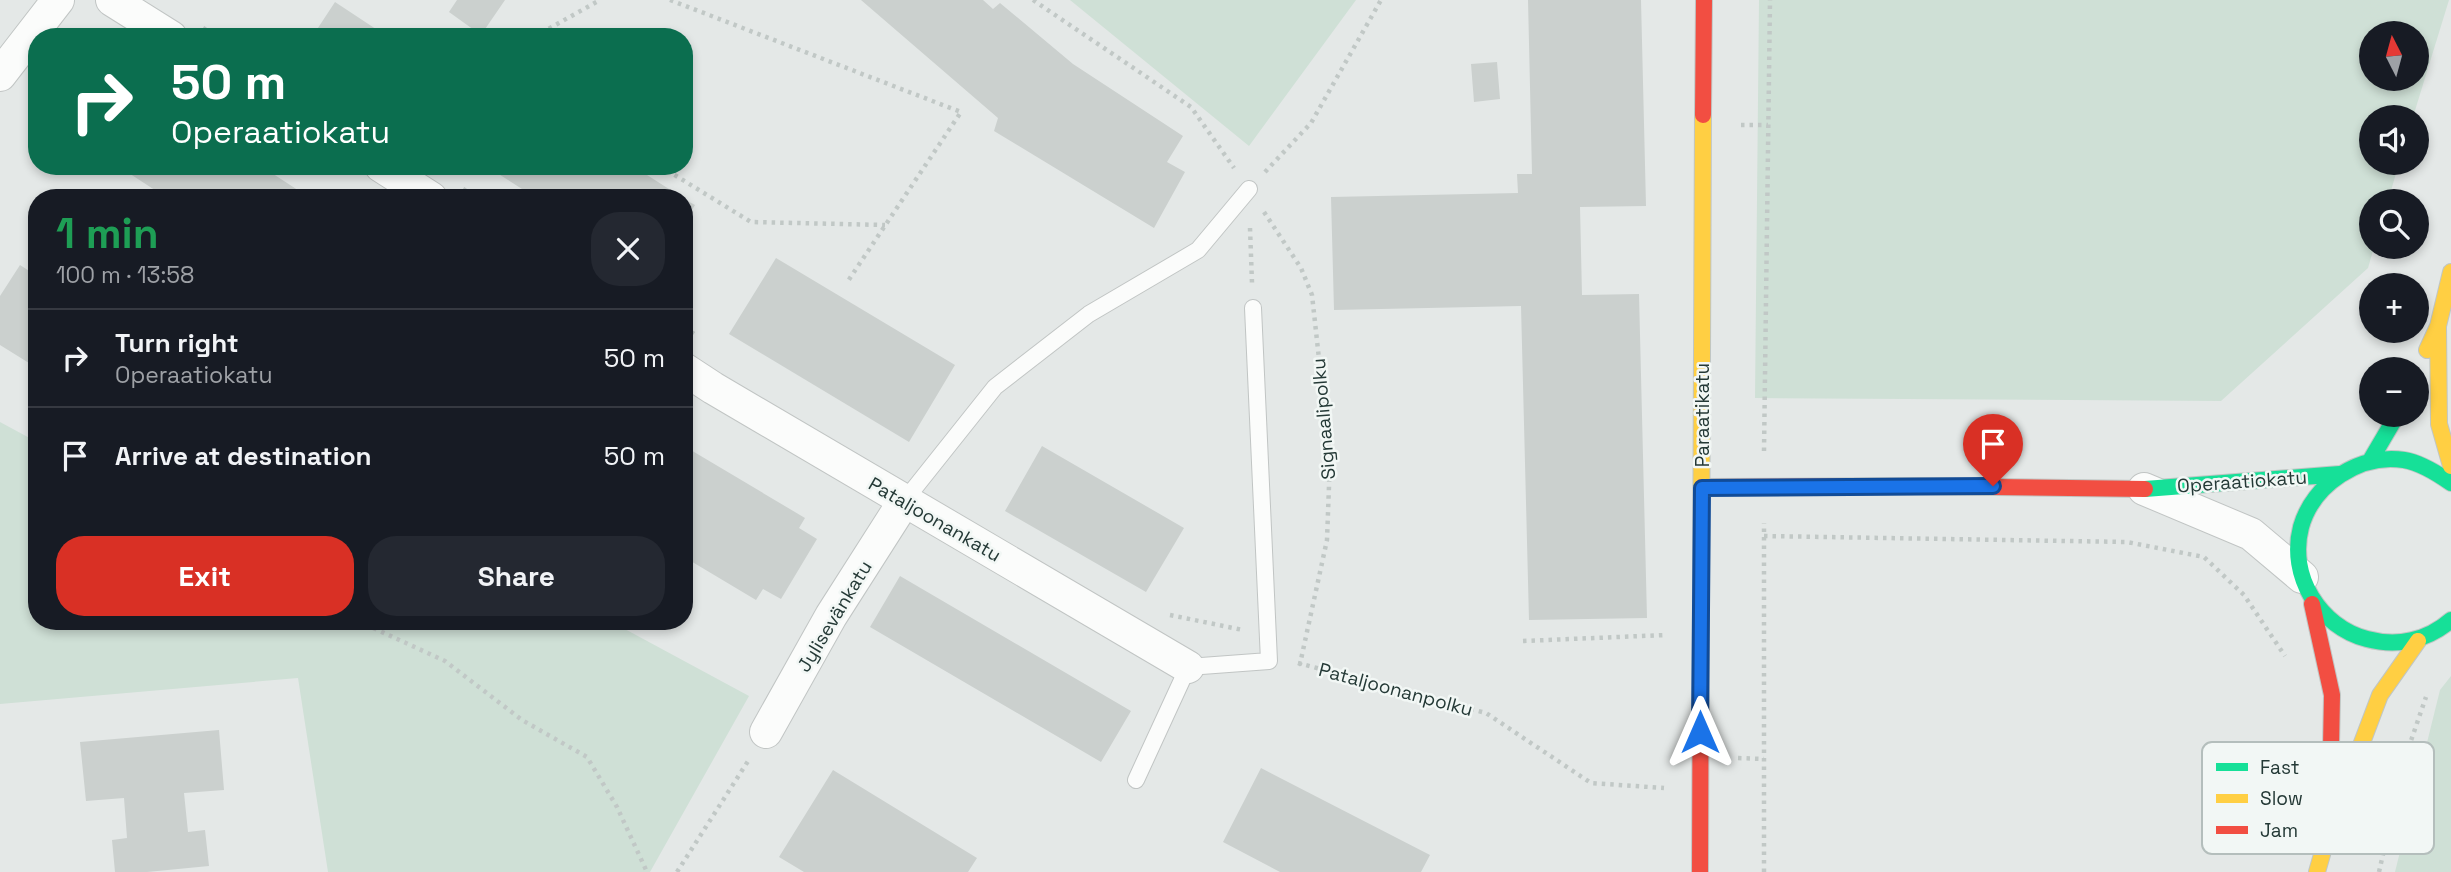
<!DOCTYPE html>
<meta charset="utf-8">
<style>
:root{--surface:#171b24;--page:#242831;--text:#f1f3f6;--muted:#9ea1a6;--line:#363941;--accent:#d93025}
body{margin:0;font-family:"Space Grotesk",sans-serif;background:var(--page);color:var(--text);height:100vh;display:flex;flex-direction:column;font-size:26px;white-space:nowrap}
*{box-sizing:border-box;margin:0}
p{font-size:23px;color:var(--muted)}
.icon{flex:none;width:38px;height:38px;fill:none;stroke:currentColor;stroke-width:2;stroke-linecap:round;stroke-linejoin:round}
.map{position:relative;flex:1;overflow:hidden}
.drawer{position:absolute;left:28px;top:189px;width:665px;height:441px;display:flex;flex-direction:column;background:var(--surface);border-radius:28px;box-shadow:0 4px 10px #0003}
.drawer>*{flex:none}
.banner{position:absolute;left:28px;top:28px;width:665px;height:147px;border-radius:28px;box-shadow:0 4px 10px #0003;background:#0b6e4f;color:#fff;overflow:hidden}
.needle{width:46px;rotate:354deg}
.fabs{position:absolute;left:2359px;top:21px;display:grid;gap:14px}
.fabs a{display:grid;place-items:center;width:70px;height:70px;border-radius:50%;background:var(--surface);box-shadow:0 4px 10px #0003;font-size:35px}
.pin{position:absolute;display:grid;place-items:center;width:60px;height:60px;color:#fff;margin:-72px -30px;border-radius:50% 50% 50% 0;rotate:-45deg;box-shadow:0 0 7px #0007}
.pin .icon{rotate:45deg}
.me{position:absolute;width:77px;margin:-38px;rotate:0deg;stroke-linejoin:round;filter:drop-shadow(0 0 5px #0008)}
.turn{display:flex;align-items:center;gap:24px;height:147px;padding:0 28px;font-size:32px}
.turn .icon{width:91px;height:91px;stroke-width:2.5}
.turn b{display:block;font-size:49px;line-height:60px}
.round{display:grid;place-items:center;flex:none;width:74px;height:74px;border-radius:28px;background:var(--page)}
.overview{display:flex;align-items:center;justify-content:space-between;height:119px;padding:0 28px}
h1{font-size:42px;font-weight:700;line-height:52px;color:#1e9e55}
.cta{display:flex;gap:14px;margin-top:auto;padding:14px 28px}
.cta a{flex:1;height:80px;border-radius:28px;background:var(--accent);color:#fff;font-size:28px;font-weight:700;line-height:80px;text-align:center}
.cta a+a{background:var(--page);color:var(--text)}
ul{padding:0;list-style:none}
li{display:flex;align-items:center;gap:21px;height:98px;padding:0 28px;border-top:2px solid var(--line)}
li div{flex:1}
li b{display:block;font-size:26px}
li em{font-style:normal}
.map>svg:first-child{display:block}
</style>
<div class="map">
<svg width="2451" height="872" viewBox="0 0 2451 872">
<rect width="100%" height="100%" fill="#e4e8e7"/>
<path fill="#cfe0d6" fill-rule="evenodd" d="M1070,0H1356L1249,146Z
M1759,0H2449L2413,117H2371V163H2399L2388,201H2371V247H2374L2368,268L2221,401L1755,398ZM2371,33H2417V79H2371Z
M0,422L37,442V621H610L749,696L650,872H328L298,678L0,704Z
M2451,676V872H2395L2440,690Z"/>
<path fill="#cbd0ce" d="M457,0H505L481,35L449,12Z
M861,0H983L993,9L1000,3L1073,64L1183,136L1167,162L1185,172L1154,228L994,131L998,118Z
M1528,0H1641L1646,206L1580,207L1582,295L1639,294L1647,618L1529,620L1521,306L1334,310L1331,197L1518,193L1517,174H1532Z
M335,2L388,37H312Z
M1497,62L1500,99L1474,102L1471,64Z
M118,166H261L310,198H167Z
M486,166H633L683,198H536Z
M684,199L695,205L684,223Z
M776,258L955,365L909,442L729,334Z
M20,265L37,276V368L0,345V296Z
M684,446L805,518L799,528L817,539L781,599L763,589L756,600L684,557Z
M1042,446L1184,528L1146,592L1005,511Z
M900,576L1131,711L1101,762L870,627Z
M219,730L224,790L184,793L188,832L205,830L209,866L147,872H115L112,840L127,838L124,798L86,801L80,742Z
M1261,768L1430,855L1421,872H1280L1223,842Z
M833,770L977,858L968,872H804L779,857Z"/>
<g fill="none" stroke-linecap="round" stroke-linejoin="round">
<defs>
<path id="lane" d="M905,500L995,387L1089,314L1198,250L1249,189
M1136,780L1188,667L1269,661L1253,308"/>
<path id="street" d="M112,0L171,37
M0,75L58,0
M381,166L431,198
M684,369L713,388L1188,667
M2144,489L2251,534L2302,577
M766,732L831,616L905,500"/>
<path id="fast" d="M2370,461L2397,415
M2451,483C2437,473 2421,463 2404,460C2360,453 2313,484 2301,527C2288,576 2320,627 2367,639C2397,647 2427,641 2451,620
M2145,489L2340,474"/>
<path id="slow" d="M2438,326L2439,424L2451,466
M2427,350L2438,326L2451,272
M1701,591L1703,115
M2317,872L2329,830L2380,695L2418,641"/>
<path id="jam" d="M1703,115L1704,0
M1702,487L1918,486L2145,489
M2312,604L2332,695L2330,800
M1700,872L1701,591"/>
</defs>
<use href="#lane" stroke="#c1c5c4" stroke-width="18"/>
<use href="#street" stroke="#c1c5c4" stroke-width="34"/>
<use href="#fast" stroke="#c0c6c4" stroke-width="18"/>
<use href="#slow" stroke="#c0c6c4" stroke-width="18"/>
<use href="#jam" stroke="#c0c6c4" stroke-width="18"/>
<path stroke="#c1c8c6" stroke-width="4.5" stroke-dasharray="3.5 5" stroke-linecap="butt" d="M670,0L961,112L848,281
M1033,0L1191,107L1234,168
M203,28L217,37
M534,37L600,0
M1741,125H1768
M660,166L751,222L885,225
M1265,172L1311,123L1381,0
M463,189L477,198
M1264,212L1301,268L1312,295L1330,459L1327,540L1300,664L1296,660
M1250,228L1252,283
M684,327L697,336
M1764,451L1770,0
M1764,536L2127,542L2204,557L2244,595L2285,656
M1170,615L1243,630
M358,621L445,661L522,720L587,757L617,807L647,872
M1523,641L1666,635
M1298,663L1486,713L1591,783L1664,788
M1738,758L1764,759
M677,872L750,758
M1764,872V523
M2379,872L2405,758L2426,697"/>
<use href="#lane" stroke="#fbfcfb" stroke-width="16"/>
<use href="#street" stroke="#fbfcfb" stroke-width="32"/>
<use href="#fast" stroke="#16e098" stroke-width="16"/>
<use href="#slow" stroke="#ffcf43" stroke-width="16"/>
<use href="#jam" stroke="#f24e42" stroke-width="16"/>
</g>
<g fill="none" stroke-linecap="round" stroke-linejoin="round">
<defs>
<path id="route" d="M1700,732L1702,488L1993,486"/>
</defs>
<use href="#route" stroke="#114b97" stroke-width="18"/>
<use href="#route" stroke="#1a73e8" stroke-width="12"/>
</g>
<g text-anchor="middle" stroke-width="5" stroke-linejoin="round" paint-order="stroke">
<g font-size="19" fill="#243936" stroke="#f2f7f5">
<text transform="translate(1702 415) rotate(-90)" y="7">Paraatikatu</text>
<text transform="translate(1323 419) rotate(-95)" y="7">Signaalipolku</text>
<text transform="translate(2242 481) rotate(-4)" y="7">Operaatiokatu</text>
<text transform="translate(935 519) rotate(30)" y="7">Pataljoonankatu</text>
<text transform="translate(834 616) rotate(-59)" y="7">Jylisevänkatu</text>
<text transform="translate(1396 689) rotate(15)" y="7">Pataljoonanpolku</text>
</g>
</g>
<rect x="2202" y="742" width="232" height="112" rx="10" fill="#f2f7f5" stroke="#b4bebc" stroke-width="2"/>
<rect x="2216" y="763" width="32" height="8" fill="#16e098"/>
<rect x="2216" y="794" width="32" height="9" fill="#ffcf43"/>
<rect x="2216" y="826" width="32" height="8" fill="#f24e42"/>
<g font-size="19" fill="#243936">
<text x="2260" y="774">Fast</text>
<text x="2260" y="805">Slow</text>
<text x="2260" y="837">Jam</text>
</g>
</svg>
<div class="fabs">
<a><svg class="needle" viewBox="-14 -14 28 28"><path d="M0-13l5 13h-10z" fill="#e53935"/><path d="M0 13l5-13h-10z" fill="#9ea1a6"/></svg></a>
<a><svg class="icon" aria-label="sound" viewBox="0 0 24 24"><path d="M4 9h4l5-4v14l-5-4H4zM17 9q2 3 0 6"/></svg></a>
<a><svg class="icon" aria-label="search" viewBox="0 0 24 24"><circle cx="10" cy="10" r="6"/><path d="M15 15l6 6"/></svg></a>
<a>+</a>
<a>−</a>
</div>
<div class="pin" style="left:1993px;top:486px;background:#d93025"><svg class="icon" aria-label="arrive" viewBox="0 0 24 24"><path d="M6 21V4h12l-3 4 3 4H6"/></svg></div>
<svg class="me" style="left:1700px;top:732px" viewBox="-20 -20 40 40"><path d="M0-17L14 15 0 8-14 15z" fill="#1a73e8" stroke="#fff" stroke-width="4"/></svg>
<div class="banner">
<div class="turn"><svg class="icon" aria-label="right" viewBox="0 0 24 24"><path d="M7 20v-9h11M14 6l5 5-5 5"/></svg><div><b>50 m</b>Operaatiokatu</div></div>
</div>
<section class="drawer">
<div class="overview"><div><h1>1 min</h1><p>100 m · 13:58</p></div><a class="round"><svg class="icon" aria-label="close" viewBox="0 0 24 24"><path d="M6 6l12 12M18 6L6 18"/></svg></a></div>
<ul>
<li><svg class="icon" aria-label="right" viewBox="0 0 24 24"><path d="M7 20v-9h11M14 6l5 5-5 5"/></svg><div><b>Turn right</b><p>Operaatiokatu</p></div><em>50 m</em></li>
<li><svg class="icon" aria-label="arrive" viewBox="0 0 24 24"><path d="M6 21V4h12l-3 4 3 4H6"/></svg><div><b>Arrive at destination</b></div><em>50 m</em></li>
</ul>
<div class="cta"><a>Exit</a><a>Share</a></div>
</section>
</div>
